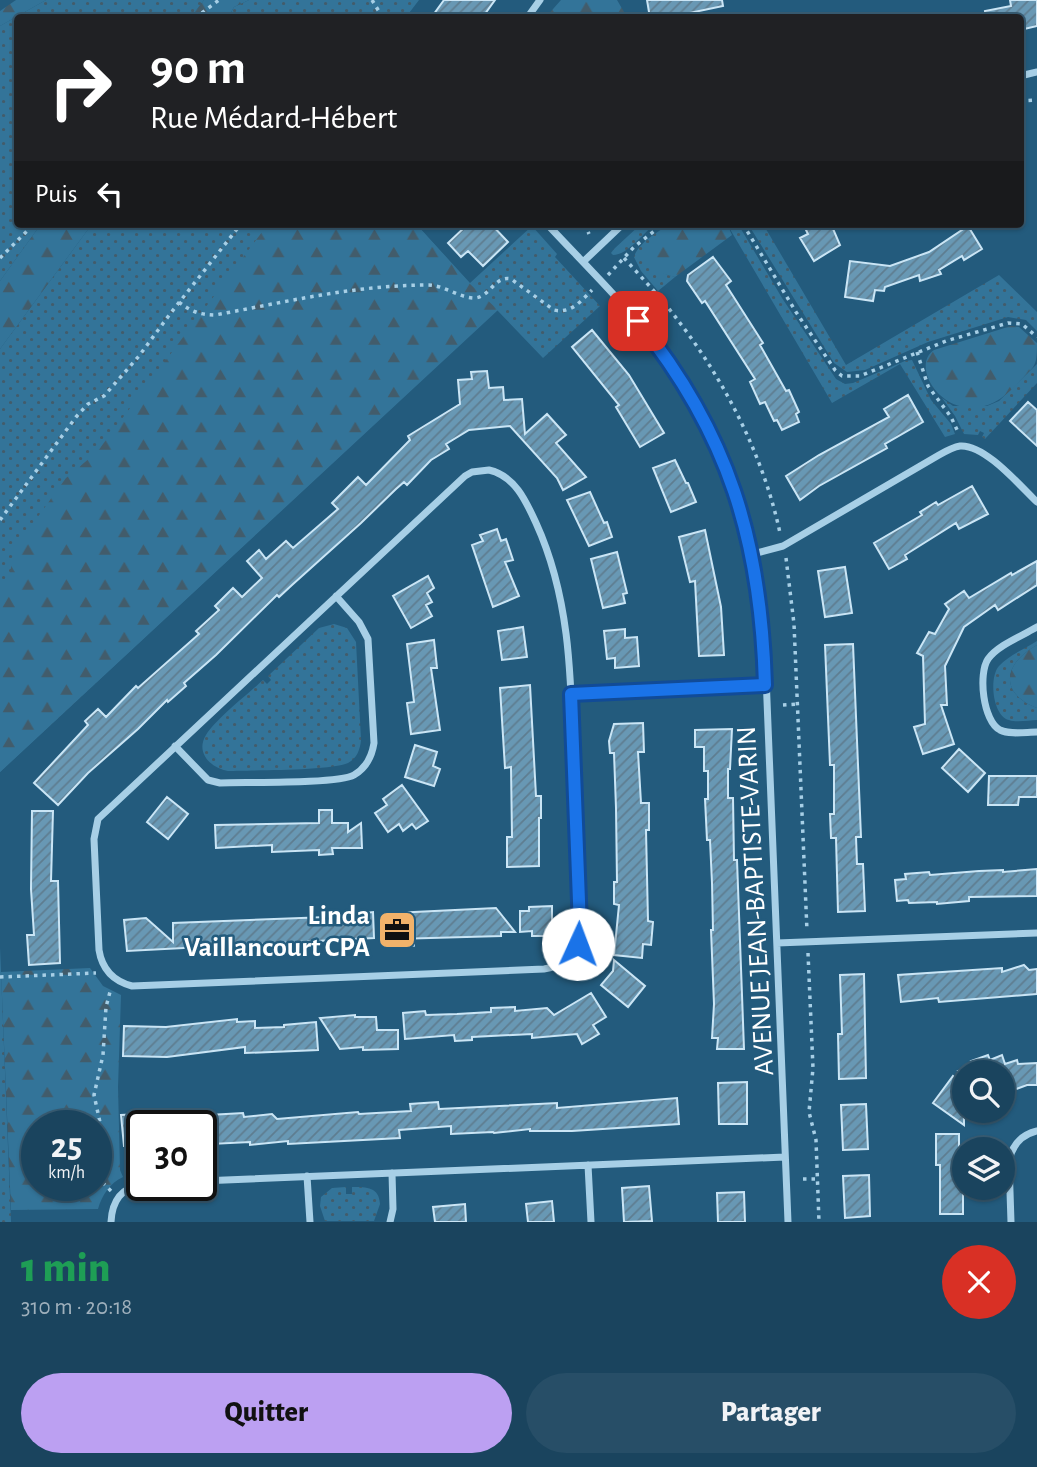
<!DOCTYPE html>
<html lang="fr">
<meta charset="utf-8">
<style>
:root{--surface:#1a445e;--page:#274e67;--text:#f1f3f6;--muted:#9fb0bc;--line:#385c73;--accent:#bca0f2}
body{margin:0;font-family:"Alegreya Sans",sans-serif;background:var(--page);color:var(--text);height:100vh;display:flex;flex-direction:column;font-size:26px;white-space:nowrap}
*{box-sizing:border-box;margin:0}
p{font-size:23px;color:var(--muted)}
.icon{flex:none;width:38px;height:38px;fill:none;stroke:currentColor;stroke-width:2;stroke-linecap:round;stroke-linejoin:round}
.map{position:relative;height:1222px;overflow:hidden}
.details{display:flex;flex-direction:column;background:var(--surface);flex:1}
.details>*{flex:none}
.hud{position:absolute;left:14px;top:14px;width:1010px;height:214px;border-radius:7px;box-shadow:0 2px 5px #0004,0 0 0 2px var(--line);background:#202124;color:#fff;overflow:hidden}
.controls{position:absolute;left:952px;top:1060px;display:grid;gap:14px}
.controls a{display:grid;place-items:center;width:63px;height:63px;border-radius:50%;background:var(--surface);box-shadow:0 2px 5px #0004,0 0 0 2px var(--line);font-size:35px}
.speed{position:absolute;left:21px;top:1110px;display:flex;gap:14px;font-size:35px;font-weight:700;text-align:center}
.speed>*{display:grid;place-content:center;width:91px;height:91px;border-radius:50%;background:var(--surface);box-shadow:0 2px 5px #0004,0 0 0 2px var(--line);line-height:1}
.speed small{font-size:18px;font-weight:400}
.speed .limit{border:4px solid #111;border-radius:10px;background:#fff;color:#111}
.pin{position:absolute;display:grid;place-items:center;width:60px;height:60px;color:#fff;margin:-30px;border-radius:14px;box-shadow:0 4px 10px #0006}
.me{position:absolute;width:77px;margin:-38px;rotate:2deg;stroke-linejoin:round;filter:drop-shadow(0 0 5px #0008)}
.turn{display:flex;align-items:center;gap:24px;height:147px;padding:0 21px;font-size:32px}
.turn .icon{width:91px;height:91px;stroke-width:2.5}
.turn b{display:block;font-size:49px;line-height:60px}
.then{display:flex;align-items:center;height:66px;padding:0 21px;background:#0003;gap:14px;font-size:26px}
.round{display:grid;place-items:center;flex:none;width:74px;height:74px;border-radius:37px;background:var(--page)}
.headline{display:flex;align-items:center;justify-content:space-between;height:119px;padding:0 21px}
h1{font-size:42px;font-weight:800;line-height:52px;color:#1e9e55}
.cta{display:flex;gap:14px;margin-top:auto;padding:14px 21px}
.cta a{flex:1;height:80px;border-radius:42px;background:var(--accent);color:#111;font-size:28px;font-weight:800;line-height:80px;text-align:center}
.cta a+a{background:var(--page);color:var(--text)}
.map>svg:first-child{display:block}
</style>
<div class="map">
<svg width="1037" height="1222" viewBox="0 0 1037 1222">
<defs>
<pattern id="grass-dots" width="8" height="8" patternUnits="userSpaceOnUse" patternTransform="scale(1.75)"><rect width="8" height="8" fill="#337499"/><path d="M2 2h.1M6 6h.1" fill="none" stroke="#425c6b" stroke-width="1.8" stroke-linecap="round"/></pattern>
<pattern id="forest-firs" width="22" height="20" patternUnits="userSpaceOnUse" patternTransform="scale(1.75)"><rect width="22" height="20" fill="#337499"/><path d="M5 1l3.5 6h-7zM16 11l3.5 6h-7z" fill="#425c6b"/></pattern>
<pattern id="building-hatch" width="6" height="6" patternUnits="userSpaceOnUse" patternTransform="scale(1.75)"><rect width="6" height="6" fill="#6898b4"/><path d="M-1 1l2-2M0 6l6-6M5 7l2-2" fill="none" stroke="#5e7d90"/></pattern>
</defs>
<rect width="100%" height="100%" fill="#235b7d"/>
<path fill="url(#grass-dots)" d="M46,0H204L191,17L18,18V224H41L0,281V26Z
M249,0H419L406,17L228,18L234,7Z
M92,224H416L470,283L532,226L557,254L555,257L600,306L543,358L497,310L0,772V349Z
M641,224H655C643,233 628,255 613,255L611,253L614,249Z
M669,224H684L678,227L653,270L675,277L658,291L641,271L634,257C639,242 657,233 669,224Z
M727,224H738L782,298L836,379L845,384L853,383L905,361L912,360L931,400L951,424L955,434L945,437L900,364L832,403Z
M748,224H763L846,365L999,275L1037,312V331L1026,320L1008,317L928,342L865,370L847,372L834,363Z
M1037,364V383L985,439L982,437L984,433L980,431L978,435L964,434L955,416L942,398L953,406H987L999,401Z
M334,624L347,628L356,642L361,740C360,750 357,758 348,763C331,771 251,770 228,771C211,768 195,753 206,735C216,719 248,694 263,680L267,684L271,680L268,676L319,628Z
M1037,641V645C1004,663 998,693 1037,708V720C1029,720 1017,723 1009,720C992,715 989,677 999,666C1009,655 1025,649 1037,641Z
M0,948L1,972L11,1222H0Z
M346,1187V1194H352V1187C367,1187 379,1187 380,1204L374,1221H325L320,1206L321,1197L332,1188Z"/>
<path fill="url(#forest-firs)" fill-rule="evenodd" d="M16,0H46L0,26V11Z
M204,0H249L234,7L228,17H191Z
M561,0H617L627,17H546Z
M41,224H92L0,349V281Z
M268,224H416L470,284L498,310L0,772V594L8,580L16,547L66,478L97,452Z
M684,224H727L732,235L675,277L653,271L642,260L641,252L664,234Z
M1011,326L1019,327L1037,343C1037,370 1034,365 1017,384C961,446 904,370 934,350Z
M1037,645V708C998,693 1004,663 1037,645Z
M90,968L103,986L121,995L118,1087L120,1170L123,1177C110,1183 102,1195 98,1209L11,1210L1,972ZM37,1125H96V1185H37Z"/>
<path fill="url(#building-hatch)" stroke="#cae5f5" stroke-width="2" d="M444,0H495L482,18H431Z
M647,0H722L723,6L680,15L681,18H650Z
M1010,0H1037V26L1020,30V18H986L985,11L1011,6Z
M468,224H491L508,242L483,266L468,251L461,257L448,243Z
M803,224H831L840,245L814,261L800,238L808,234Z
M968,226L982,249L964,260L962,256L939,270L941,274L920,281L919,275L885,287L884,291L875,290L873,301L845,297L850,261L890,266L929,252Z
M713,257L731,281L726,285L763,343L760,345L786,391L789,390L799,412L796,414L799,422L782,430L777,420L774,421L765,402L760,404L750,382L755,379L705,301L702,303L687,281L688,275Z
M592,330L629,375L664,433L640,447L616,407L619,405L572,347Z
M487,371L489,388L503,387L504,400L522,399L525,434L547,414L566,435L556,443L586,477L563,490L557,478L510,426L469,430L446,444L449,449L431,460L407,485L404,482L396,489L361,523L292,585L279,597L277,595L216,655L184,683L186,686L168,702L167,700L138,729L88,773L58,805L34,783L88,725L85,721L98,709L106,717L136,686L138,688L199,634L196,631L219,610L215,606L233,588L242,597L262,578L247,561L259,550L266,559L286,541L293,548L338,509L332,503L358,477L366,485L410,440L408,436L460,404L458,380L472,379L471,372Z
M908,395L923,422L885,444L887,448L819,486L800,500L786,476L819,455L889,417L884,409Z
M1028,402L1037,410V446L1010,421Z
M675,460L686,483H688L696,502L671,512L653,468Z
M972,486L988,514L959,529L956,523L905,555L907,559L889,569L874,543L922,515L920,512L936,502L938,505Z
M590,492L604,523L607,522L612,537L589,546L567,500Z
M497,529L501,541L506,539L513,560L505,562L519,596L493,607L472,545L483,541L480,535Z
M705,530L721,607L724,655L699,656L695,581L690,582L679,537Z
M617,552L627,593L623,594L625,603L603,608L591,559Z
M1037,561V585L998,610L995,605L964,627L945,666L947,705H941L954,744L923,754L914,727L925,724L923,656L917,653L929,632L935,634L949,609L945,604L964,591L969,598L1011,573L1012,575Z
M845,567L852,613L825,617L818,571Z
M428,576L434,588L427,593L432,602L426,605L432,616L411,628L393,596Z
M523,627L527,657L502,660L498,631Z
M625,629V638L637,637L639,666L615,668V658L607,659L604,631Z
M434,640L437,668H431L440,730L411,734L407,703L414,702L407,644Z
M853,644L861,837H856L857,864H863L865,911L838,912L836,838H831L830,814H834V765H830L825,645Z
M530,685L536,796H541V818H539V866L507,867V837H512L511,767L505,768L500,688Z
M643,723L644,752H638L641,803H649V830H646L648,921L653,922L651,945L643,944L642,958L614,955L619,905L614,904V882H617L616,808L614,753H610L609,741L614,724Z
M732,729L730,769H728V798H733L734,860H737L744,1049H717L718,1038H712L714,1004L711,930H713L712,883L710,840H707L705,799H708V771H704V747H695V730Z
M415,745L437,752L433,766L440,769L434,786L405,777Z
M959,749L985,773L968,792L942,768Z
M989,776H1037V797H1019L1018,805H988Z
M402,785L428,821L416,829L412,824L403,831L399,824L388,832L375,813L387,805L383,799Z
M167,797L188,814L168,839L147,822Z
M319,810H332V823H348V832L361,823L362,848H332L333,854L319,855V850L272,852V845L216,848L215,825L319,823Z
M32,811H53L51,881H58L60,963L29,965L27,935H34L31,889Z
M1037,869V896L969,897V901L937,904V902L909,903L908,900L897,901L895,880L906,879L905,874L929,872L930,875L979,871L1003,870V872Z
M552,906V936H532V931L520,932V911H529V907Z
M496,908L515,932H501V936L396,939L394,913Z
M373,912L374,938L127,951L124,920L146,918L173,942V923L328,917Z
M614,960L645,986L628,1007L601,985L613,971Z
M1024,965L1029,970L1037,969V994L939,1002L938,998L901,1002L898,975L1002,968V972Z
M864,974L866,1078L839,1079L838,1034H842L840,975Z
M591,993L606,1017L593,1025L599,1034L582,1044L577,1034L532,1038V1034L472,1037V1040L455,1041L454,1035L405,1039L403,1013L425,1011L426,1015L457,1014L491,1012V1008L515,1007V1011L547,1008L554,1015Z
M355,1015V1017H376L377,1030H398V1049L363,1050V1047L340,1049L320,1018Z
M237,1019V1022L255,1021V1028L284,1027V1025L316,1022L318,1050L245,1053V1047L167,1057L123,1056L124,1026L166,1027Z
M988,1055L990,1060L1002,1055L1005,1064L1017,1060L1018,1064L1037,1063V1085H1027L1003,1094V1073H959L958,1071L973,1066L971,1061Z
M953,1076L964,1085V1125L933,1103Z
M747,1082V1124H719L718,1083Z
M677,1098L679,1124L572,1131H530V1129L494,1133L493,1132L451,1134V1126L399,1130L400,1138L288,1144V1141L250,1145V1142L211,1144L209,1115L243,1113L244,1117L272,1114L277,1119L358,1112L359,1114L411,1111L410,1104L438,1102L439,1109L557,1103V1108Z
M866,1104L868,1149L843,1150L841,1105Z
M142,1114V1144L124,1146L121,1115Z
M936,1134H959V1181H963V1214H940V1165H936Z
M869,1175L870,1216L845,1218L843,1176Z
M649,1186L652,1221L624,1222L622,1188Z
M744,1192L745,1222H718L717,1193Z
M552,1201L554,1222H528L526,1204Z
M465,1204L466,1222H435L433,1207Z"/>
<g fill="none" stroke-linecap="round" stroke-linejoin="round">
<path stroke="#a7cfe6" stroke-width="3.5" stroke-dasharray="3.5 5" stroke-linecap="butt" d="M372,0L383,18
M195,18L219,0
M1020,101L1037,100
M585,224L589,234
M743,224L796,312L835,370L842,376H860L946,341L1008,323L1022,324L1037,337
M0,258L34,224
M624,258C643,279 663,300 680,323C726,383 764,458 780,533
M608,275L634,247L663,224
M179,302C190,311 200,315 215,315C286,302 355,285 428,285C444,285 459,298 475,298C490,297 495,275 511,279L554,310C571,314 581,301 592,290
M917,352L928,386L951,417L959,434
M0,520L76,417L88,404L104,396L139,356L170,314L241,224
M786,558L794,624L807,931
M783,705L798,704
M400,939L401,945H415
M808,953L813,1068L809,1112L816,1140L819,1222
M0,977L96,973
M803,1179H818
M111,1191L97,1177L103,1148V1136L94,1095L103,1055L106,1007L111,988"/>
<path stroke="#a7cfe6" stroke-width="7" d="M527,18L540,0
M1020,76L1037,72
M547,224C586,266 628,306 661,352C726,439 758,543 765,651L788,1222
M583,262L623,224
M489,470C515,476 526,501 536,523C573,604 571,691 574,779C576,828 578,878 580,927C580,950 566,966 544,969L132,986C113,981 102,969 99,950L94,839L98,819L465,476L472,472Z
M753,554L783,546L939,455C946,451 953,447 960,446C985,444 1020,486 1037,502
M1037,627C1022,636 998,645 988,659C978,674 983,721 1000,730C1010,735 1026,732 1037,732
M571,694L765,685
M175,746L208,780L220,783C245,782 338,784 354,775C366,768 372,756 374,743L368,639L359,622L336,596
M777,943L1037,933
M588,1165L591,1222
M307,1176L310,1222
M201,1181L785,1157
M111,1222C112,1201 121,1188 142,1184
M390,1222L393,1209L392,1173
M1011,1222L1009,1161C1012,1145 1021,1135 1037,1131"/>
</g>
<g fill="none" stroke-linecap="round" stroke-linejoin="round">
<defs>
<path id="route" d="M578,944L580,927L571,694L765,685C761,541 729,434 638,321"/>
</defs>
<use href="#route" stroke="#114b97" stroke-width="18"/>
<use href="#route" stroke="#1a73e8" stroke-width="12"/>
</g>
<defs>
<symbol id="office-square" viewBox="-11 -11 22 22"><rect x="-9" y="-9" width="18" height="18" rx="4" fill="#f1b26a" stroke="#235b7d"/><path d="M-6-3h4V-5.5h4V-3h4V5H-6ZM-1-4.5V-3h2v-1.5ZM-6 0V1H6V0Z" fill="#111"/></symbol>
</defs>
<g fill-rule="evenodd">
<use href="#office-square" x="375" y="908" width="44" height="44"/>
</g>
<g text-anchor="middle" stroke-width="5" stroke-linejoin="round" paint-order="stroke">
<g font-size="28" fill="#fff" stroke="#235b7d">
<text transform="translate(754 901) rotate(-93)" y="10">AVENUE JEAN-BAPTISTE-VARIN</text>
</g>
<g font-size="28" font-weight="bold" fill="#fff" stroke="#235b7d" text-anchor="end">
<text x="370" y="924">Linda<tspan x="370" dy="32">Vaillancourt CPA</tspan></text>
</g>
</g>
</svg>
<div class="controls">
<a><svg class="icon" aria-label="search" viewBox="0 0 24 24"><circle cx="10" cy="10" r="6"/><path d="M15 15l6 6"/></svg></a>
<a><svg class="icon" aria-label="layers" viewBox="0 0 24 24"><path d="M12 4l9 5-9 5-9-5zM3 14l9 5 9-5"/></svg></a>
</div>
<div class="speed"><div>25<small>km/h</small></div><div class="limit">30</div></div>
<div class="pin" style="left:638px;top:321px;background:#d93025"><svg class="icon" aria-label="arrive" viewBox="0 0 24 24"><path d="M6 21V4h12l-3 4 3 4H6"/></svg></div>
<svg class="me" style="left:578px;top:944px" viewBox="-20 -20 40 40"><circle r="19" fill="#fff"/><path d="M0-13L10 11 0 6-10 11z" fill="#1a73e8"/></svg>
<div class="hud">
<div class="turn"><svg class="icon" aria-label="right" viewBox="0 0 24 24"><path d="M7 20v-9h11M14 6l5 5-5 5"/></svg><div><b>90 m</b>Rue Médard-Hébert</div></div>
<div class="then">Puis<svg class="icon" aria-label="left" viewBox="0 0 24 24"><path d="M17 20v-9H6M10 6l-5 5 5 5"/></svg></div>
</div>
</div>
<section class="details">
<div class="headline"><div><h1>1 min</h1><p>310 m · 20:18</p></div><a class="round" style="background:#d93025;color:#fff"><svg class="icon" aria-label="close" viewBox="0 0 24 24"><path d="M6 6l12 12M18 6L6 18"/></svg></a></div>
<div class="cta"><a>Quitter</a><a>Partager</a></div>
</section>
